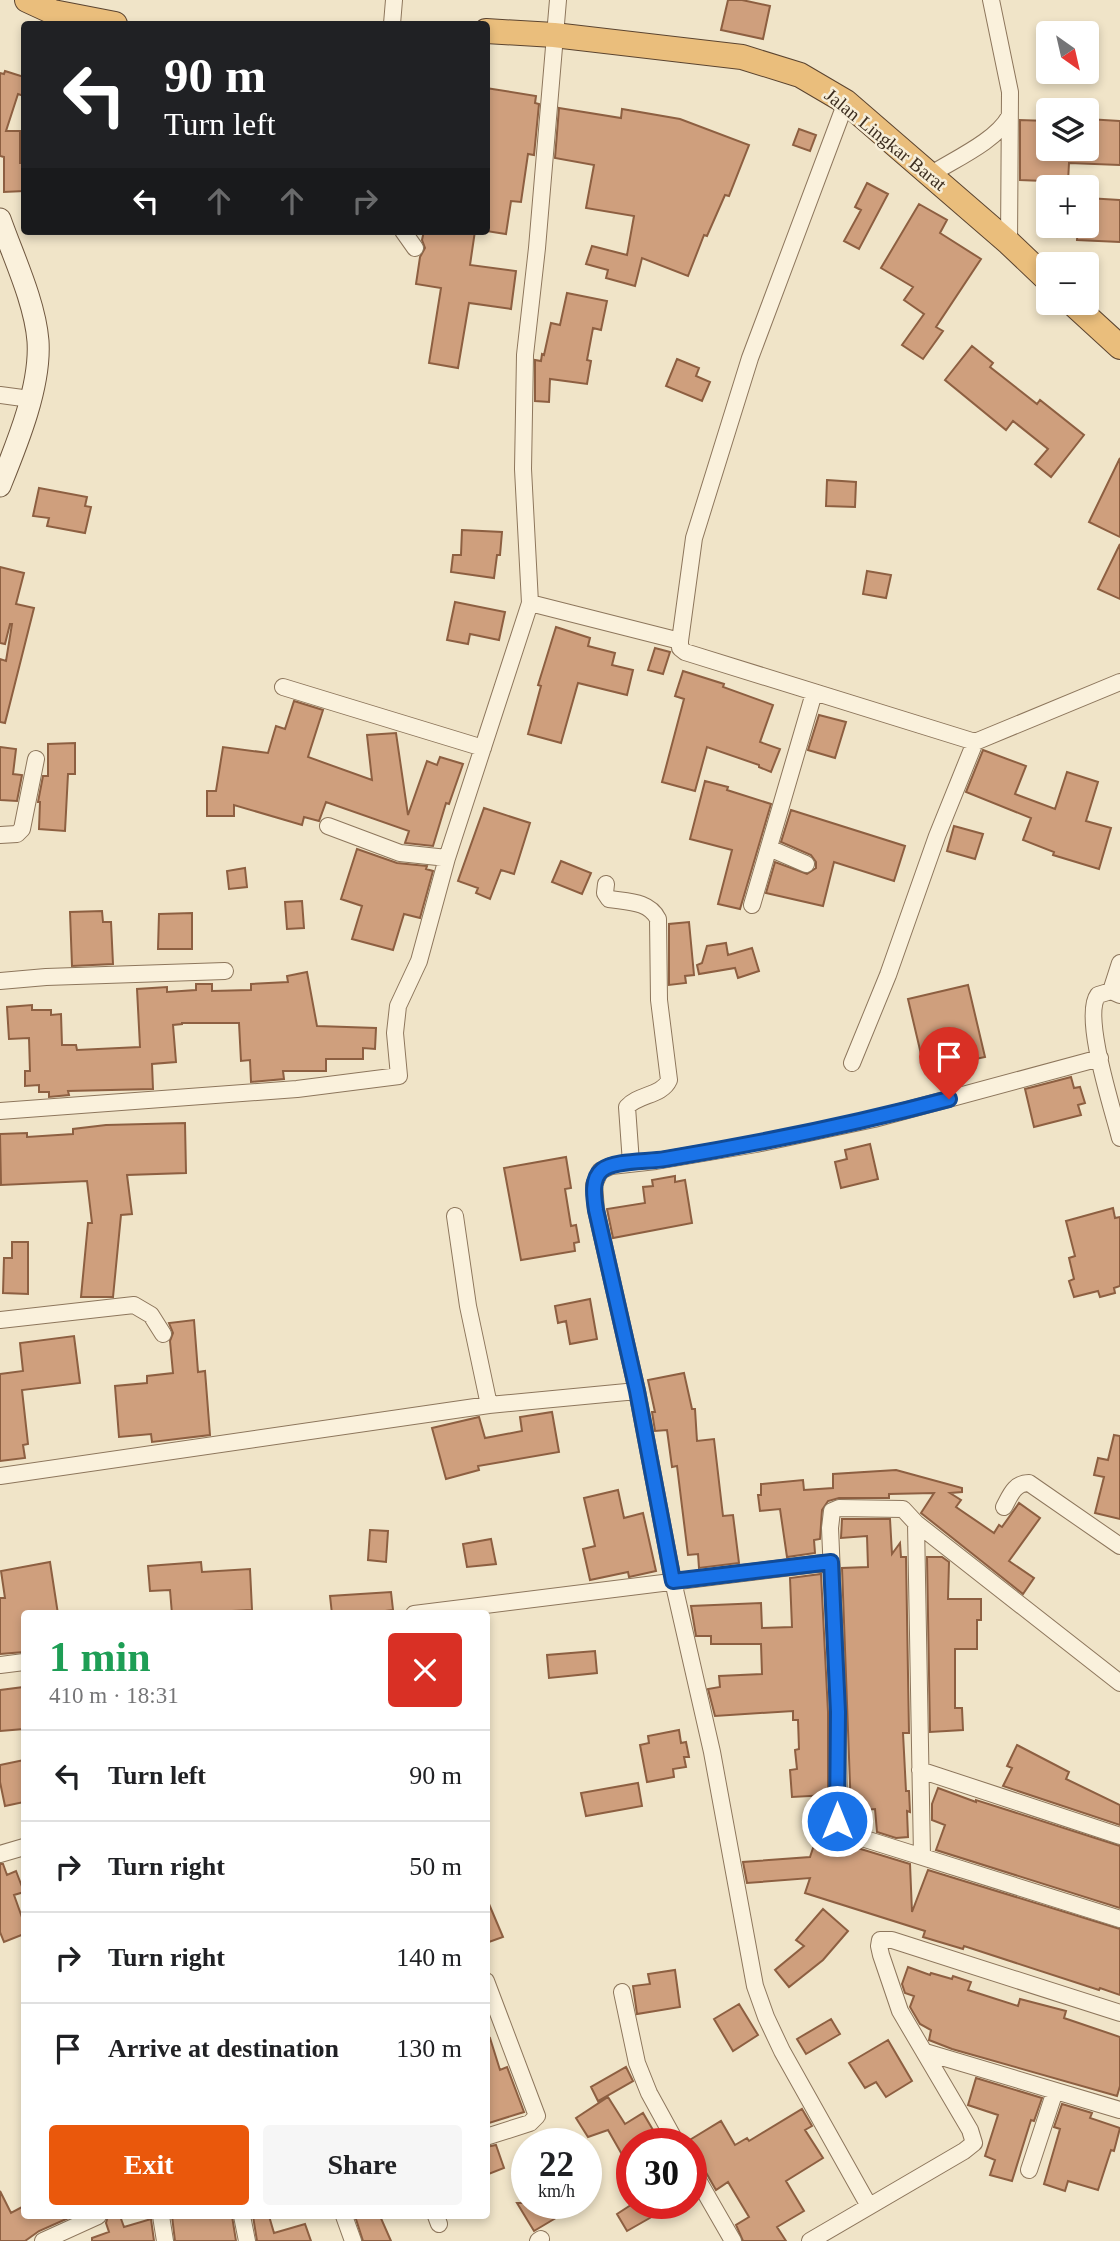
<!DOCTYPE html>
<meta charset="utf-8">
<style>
:root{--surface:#fff;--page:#f6f6f6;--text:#202124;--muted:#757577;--line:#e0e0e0;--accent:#ea580c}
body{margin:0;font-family:Georgia,serif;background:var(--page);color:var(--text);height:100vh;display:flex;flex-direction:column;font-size:26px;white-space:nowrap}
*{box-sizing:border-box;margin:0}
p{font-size:23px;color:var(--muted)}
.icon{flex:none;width:38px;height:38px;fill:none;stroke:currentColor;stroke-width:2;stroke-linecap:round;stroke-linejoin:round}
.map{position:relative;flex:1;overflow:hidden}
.details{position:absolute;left:21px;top:1610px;width:469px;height:609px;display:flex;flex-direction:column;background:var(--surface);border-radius:7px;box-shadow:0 4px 10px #0003}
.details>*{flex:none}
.top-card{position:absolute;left:21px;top:21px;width:469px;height:214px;border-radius:7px;box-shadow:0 4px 10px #0003;background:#202124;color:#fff;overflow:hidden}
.needle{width:46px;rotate:146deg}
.controls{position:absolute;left:1036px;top:21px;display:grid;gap:14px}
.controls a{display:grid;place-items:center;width:63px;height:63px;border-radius:7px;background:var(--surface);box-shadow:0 4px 10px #0003;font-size:35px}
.speed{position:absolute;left:511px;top:2128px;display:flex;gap:14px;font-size:35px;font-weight:700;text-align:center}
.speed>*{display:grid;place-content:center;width:91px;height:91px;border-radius:50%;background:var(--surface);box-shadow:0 4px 10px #0003;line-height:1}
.speed small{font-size:18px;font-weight:400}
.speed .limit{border:10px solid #d22;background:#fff;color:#111}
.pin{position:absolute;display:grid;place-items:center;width:60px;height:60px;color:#fff;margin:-72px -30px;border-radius:50% 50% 50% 0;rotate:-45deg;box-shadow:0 0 7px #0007}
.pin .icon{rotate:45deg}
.me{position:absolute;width:77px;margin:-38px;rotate:0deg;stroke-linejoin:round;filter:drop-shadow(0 0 5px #0008)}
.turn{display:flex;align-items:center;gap:24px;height:147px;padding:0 28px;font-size:32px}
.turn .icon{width:91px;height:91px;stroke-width:2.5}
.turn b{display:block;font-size:49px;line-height:60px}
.lanes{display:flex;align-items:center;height:66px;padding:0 28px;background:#0003;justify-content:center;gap:35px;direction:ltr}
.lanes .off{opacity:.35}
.round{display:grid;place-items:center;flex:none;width:74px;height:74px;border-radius:7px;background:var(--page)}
.head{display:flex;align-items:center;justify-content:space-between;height:119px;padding:0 28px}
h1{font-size:42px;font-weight:800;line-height:52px;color:#1e9e55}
.cta{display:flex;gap:14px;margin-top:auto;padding:14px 28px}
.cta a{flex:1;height:80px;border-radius:7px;background:var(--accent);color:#fff;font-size:28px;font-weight:800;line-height:80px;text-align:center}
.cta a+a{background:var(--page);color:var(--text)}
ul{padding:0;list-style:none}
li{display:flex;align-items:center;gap:21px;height:91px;padding:0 28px;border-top:2px solid var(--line)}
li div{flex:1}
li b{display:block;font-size:26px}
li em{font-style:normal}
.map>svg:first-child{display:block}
</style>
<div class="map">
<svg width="1120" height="2241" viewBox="0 0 1120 2241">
<rect width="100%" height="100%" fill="#f0e4c8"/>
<path fill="#cf9f7d" stroke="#8d5f41" stroke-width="2" d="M728,0H742L770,6L763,39L721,30Z
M5,71L24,77V96L18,94L6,131H20V163H22V175H24V191L4,192V157L0,156V73L4,74Z
M486,88L536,96L535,103L539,104L534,155L528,154L521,202L511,201L506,234L486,231Z
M559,108L621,118L622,109L680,119L749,145L729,196L725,195L707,236L704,235L688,276L642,258L635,286L606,278L608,270L586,264L592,246L627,255L634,216L586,208L594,165L555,158Z
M1087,119L1120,121V165L1069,163L1068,182L1020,180V120L1048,121V149H1087Z
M799,129L816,135L810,151L793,145Z
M867,183L888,194L859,249L844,241L861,210L855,207Z
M1087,198L1120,200V242L1077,240L1078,226H1087Z
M919,204L947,220L940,233L981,259L936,327L943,331L923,359L902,345L924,314L904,300L913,287L881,268Z
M424,231H475L470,265L516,271L511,309L469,303L458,368L429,363L441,288L416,284L420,257L425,248L422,240Z
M567,293L607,301L601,330L593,328L587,360L591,361L587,384L550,379L549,402L535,401V360L541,361L542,354L544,355L551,323L560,325Z
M972,346L993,363L990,367L1037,404L1040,400L1084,435L1051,477L1035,464L1048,449L1013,421L1006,430L945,380Z
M677,359L699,368L696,376L710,382L702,401L666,386Z
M1120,458V537L1089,522Z
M827,480L856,482L855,507L826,506Z
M39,488L87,497L85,506L91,507L85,533L47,526L49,518L33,516Z
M462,530L502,532L500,555H497L494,578L451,572L453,555H461Z
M1120,544V599L1098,589Z
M0,567L24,573L16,604L34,608L5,723L0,722V659L6,661L12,624H10L5,644L0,643Z
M867,571L891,575L886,598L863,594Z
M455,602L505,612L499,640L470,634L468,644L447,640Z
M556,627L590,638L588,646L615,653L612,665L633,670L627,695L578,683L561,743L528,734L541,686L538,685Z
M655,648L670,652L663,674L648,670Z
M683,671L724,684L723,687L773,705L760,742L780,749L771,772L759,767V765L707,747L695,791L662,782L684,699L675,696Z
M294,701L323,710L308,757L372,780L367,735L396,733L408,815L427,761L437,765L440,757L463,764L449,804L446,803L433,846L405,843L409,831L326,802L319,821L304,817L302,825L234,805V816H207V791H216L223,747L268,753L276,726L285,729Z
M819,715L846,722L835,758L808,750Z
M75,743V774H68L65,831L39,829L40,802H38L43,776H48V744Z
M0,747L16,749L13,774L22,775L17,801L0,800Z
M983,750L1026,766L1015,794L1055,809L1067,772L1098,782L1086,821L1111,828L1099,869L1053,855L1054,852L1023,840L1031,818L966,792Z
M705,781L728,787L727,790L771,804L740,909L718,904L732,850L690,839Z
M484,808L530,823L514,874L501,870L490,899L476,893L478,888L458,881Z
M791,810L905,846L894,881L834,862L823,906L766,893L775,862L807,874L816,868V862L811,855L781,842Z
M954,826L983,834L975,859L947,851Z
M357,849L397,863L427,866L426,869L433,871L420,918L404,914L393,950L352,939L362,906L341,899Z
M561,861L591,873L582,894L552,882Z
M245,868L247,887L229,889L227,871Z
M302,901L304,928L287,929L285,902Z
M102,911L103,922H111L113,964L72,966L70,912Z
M192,913V949H158L159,914Z
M689,922L694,975L685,976L686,983L669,985V924Z
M726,943L728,955L752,948L759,971L738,978L735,968L699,974L697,965L702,963L707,946Z
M307,972L317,1026L376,1028L375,1049L363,1048V1059H326V1071H283L284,1079L251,1082L250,1060L241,1061L239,1023H182V1024L173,1025L176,1062L152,1064L153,1089L68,1091L69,1095L49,1097V1092H39V1085L25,1086V1071H30L29,1038L9,1039L7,1007L32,1005V1010H51V1015L61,1014L62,1045H76L77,1050L140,1047L137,989L167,987V992L196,990V984H212V991L251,990V984L288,982L287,976Z
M968,985L985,1057L961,1062L962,1070L936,1076L935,1069L925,1071L908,999Z
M1071,1077L1074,1088L1080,1087L1085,1103L1078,1105L1081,1115L1034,1127L1025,1089Z
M185,1123L186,1173L127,1175L132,1214L121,1215L113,1297H81L88,1223H92L87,1181L1,1185L0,1134L27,1133V1137L73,1134V1129L106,1125Z
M870,1144L878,1179L841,1188L835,1162L847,1159L845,1150Z
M566,1157L571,1188L565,1189L571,1226L576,1225L579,1242L574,1243L575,1251L521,1260L504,1168Z
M675,1176V1182L685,1180L692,1223L613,1238L607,1209L645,1203L643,1187L653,1186L652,1180Z
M1113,1208L1115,1218L1120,1217V1286L1114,1288L1115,1293L1100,1297L1098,1291L1074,1297L1069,1281L1074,1279L1069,1258L1075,1256L1066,1221Z
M12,1242H28V1294L3,1293L4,1258H12Z
M590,1299L597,1339L570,1344L566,1321L558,1323L555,1306Z
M194,1320L198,1372L205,1371L210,1435L152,1442L151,1434L119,1437L115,1386L147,1383V1376L173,1373L170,1341L173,1333L169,1323Z
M74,1336L80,1383L22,1390L28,1444L23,1445L25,1458L0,1461V1374L23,1371L20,1343Z
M684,1373L692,1409H695L697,1441L714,1439L723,1516L733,1515L739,1563L699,1568L698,1554L688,1555L677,1466L672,1467L667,1430L655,1431L652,1412H655L648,1380Z
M552,1412L559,1452L478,1466L479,1470L446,1479L432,1428L479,1417L485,1438L522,1431L520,1417Z
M1114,1435L1120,1436V1519L1095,1513L1104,1477L1094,1475L1098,1458L1108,1460Z
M896,1470L962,1488V1492L950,1493L961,1500L956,1507L994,1533L999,1525L1002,1527L1019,1503L1040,1518L1009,1561L1034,1578L1023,1594L921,1513L934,1493L889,1494V1498H839L828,1501L822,1510L820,1539L814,1540L815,1553L787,1557L780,1509L760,1511L758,1495H761V1484L803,1480L804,1490L833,1488V1474Z
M618,1490L624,1518L643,1513L656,1571L629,1577L628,1572L590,1580L583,1549L595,1546L584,1498Z
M842,1519H890L892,1554L900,1543L901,1557H906L909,1733H903L906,1791H909L910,1812L907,1811L908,1837L896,1838L877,1832L875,1809L851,1811L842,1568L868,1567L867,1536L841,1538Z
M370,1530L388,1531L386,1562L368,1560Z
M491,1539L496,1564L467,1567L463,1544Z
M927,1557H942L949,1562L948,1599H981V1620H977V1649H955V1708H962L963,1730L930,1732Z
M50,1562L58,1614H24V1652L0,1654V1598H5L1,1571Z
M201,1562L202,1572L250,1569L252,1610L172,1614L170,1590L150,1591L148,1566Z
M821,1574L828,1712V1795L792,1797L790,1770L797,1769L795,1750L799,1749L798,1720H793V1711L715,1716L708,1689L720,1687L719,1676L762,1674L761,1644H711V1636H696L691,1606L761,1603L762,1628L792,1627L790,1578Z
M391,1592L393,1610L377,1612L378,1614H332L330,1596Z
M595,1651L597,1673L549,1678L547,1655Z
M24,1687V1729L0,1731V1690Z
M679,1730L681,1743L686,1742L689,1757H684L686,1767L673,1769L674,1777L647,1782L640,1745L649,1743L648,1736Z
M1017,1745L1069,1772L1066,1779L1120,1805V1825L1003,1786L1012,1768L1007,1766Z
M24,1760V1802L5,1806L0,1782V1765Z
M638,1783L642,1806L586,1816L581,1793Z
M938,1788L976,1802V1800L1120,1846V1908L936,1850L945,1825L932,1820V1804Z
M816,1839L849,1851L851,1846L910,1864L912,1912L928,1870L1120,1929V1995L1100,1988L1099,1990L964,1946L963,1949L923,1937L925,1931L805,1893L810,1878L747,1883L743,1862L810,1857Z
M0,1864H3L7,1875L16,1871L24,1892L14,1895L24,1923V1934L4,1942L0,1932Z
M486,1897L503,1937L486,1943Z
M823,1909L848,1931L823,1960L789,1987L775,1970L804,1946L796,1940Z
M908,1967L930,1975L931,1973L952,1979L953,1976L971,1982L968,1990L1018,2006L1020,1999L1066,2011L1064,2018L1120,2037V2086L1117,2096L952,2049L929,2040L931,2030L920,2024L910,2007L914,1996L905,1993L902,1984Z
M675,1970L680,2007L637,2014L633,1986L650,1984L648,1974Z
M739,2004L758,2035L733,2051L714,2019Z
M831,2019L840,2034L806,2054L797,2039Z
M490,2038L500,2070L507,2067L524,2112L486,2124V2039Z
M888,2040L912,2081L886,2097L876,2082L865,2088L849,2063Z
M626,2067L633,2081L598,2101L591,2087Z
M976,2078L1042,2098L1034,2121L1031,2120L1012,2181L990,2175L995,2160L985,2156L998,2115L968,2105Z
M608,2097L625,2124L643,2113L656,2135L652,2137L656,2144H632V2172L608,2130L588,2137L576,2118Z
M1062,2104L1092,2113L1090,2118L1120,2128L1114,2151L1111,2150L1098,2190L1068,2181L1065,2191L1044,2184L1060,2129L1054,2127Z
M802,2109L812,2126L805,2130L823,2158L786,2181L804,2211L777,2227L786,2241H743L736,2225L749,2217L728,2182L716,2190L688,2141L721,2121L735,2145L747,2138L749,2141Z
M496,2145L504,2168L486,2175V2147Z
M0,2191L11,2213L24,2206V2216H73L39,2231L25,2241H0Z
M517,2203H581L534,2231Z
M634,2203H676L627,2231L617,2214Z
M108,2216H120L124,2227L151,2219L154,2241H92V2238L109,2232L106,2223Z
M172,2216H232L236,2241H175Z
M253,2216H269L274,2233L305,2224L311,2241H257Z
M355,2216H380L391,2241H363Z"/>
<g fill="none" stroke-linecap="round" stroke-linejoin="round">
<defs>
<path id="minor" d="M991,0L1010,92L1009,243
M392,24L394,0
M930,175C953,160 996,141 1009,117
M403,231L415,248
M0,395L30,399
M530,603L680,641L694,538L750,358L846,102
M680,641V648L685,652L975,742
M283,687L483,748
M328,826L400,853L447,858
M0,835L17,834L22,829L36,759
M769,848L806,864
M606,884L605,893L609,899C628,902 649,901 658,919L659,1000L669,1080C662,1096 638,1094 627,1107L631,1163
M752,905L814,693
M0,981L46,977L225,971
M1111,991L1120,963
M1120,995L1111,991L1098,995C1082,1016 1113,1110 1120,1138
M852,1063L888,975L937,836L975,742L1120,682
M0,1111L297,1089L399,1076L395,1033L398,1006L419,961L447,858L530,603L523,469L525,355L537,248L558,0
M455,1216L468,1306L489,1405
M0,1320L134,1305L151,1315L163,1334
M0,1476L489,1405L637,1391
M1004,1507C1010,1496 1014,1483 1029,1483L1120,1546
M916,1523L922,1856
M414,1614L831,1562
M0,1665L24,1662
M1120,1683L916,1523L903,1509L839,1508L832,1511L830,1528L838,1712L839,1825L844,1831L862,1838L1120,1919
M920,1770L1120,1836
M0,1854L24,1847
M486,1981L537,2116L530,2123L486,2137
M622,1992L637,2063L649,2093L677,2144
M925,2052L1120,2110
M691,2168L733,2241
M1029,2170L1055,2091
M869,2206L782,2051L766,2017L755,1986L712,1752L673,1581L637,1391L596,1210L594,1185L600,1171L611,1166L656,1161L756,1144L874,1119L1100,1058
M161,2216L165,2241
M242,2216L247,2241
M344,2216L353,2241
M436,2216L439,2224
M43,2241L98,2216
M538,2241L541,2239
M810,2241L964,2151L974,2143L970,2130L900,2011L881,1955L879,1946L880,1940H892L1120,2013"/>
<path id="secondary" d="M0,219C13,256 35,302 38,341C41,386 17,444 0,486"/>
<path id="trunk" d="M27,0L53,12L115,24
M486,31L554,35L742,57L800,75L846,102L1009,243L1048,280
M1072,303L1120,347"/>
</defs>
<use href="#minor" stroke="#8d765c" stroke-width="18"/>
<use href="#secondary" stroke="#6f573f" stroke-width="23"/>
<use href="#trunk" stroke="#5b4430" stroke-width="26"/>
<use href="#minor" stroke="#faf1dc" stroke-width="16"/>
<use href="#secondary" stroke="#faf1dc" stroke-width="21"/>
<use href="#trunk" stroke="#eabe7c" stroke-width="24"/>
</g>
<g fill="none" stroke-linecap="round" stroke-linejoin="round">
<defs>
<path id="route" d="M837,1821L838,1712L831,1562L673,1581L637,1391L596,1210C594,1197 591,1179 602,1170C614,1160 649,1162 665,1159C761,1143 855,1124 949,1099"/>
</defs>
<use href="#route" stroke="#114b97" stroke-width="18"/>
<use href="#route" stroke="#1a73e8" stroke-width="12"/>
</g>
<g text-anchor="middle" stroke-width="5" stroke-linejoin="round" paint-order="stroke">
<g font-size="19" fill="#3d2e20" stroke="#f7eed8">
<text transform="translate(886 139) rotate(39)" y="7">Jalan Lingkar Barat</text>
</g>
</g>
</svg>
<div class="controls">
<a><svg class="needle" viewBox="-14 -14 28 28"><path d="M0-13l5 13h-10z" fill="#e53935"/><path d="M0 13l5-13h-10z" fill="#757577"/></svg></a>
<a><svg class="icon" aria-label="layers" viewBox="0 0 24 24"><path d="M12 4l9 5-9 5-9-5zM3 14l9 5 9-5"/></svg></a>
<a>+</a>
<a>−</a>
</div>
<div class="speed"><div>22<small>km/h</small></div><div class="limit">30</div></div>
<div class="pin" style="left:949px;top:1099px;background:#d93025"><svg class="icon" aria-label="arrive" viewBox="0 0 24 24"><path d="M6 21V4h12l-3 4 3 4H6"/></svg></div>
<svg class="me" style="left:837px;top:1821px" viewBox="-20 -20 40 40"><circle r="17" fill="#1a73e8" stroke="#fff" stroke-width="3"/><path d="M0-11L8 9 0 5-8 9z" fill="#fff"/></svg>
<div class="top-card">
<div class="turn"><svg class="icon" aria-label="left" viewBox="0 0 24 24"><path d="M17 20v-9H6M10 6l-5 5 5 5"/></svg><div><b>90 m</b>Turn left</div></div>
<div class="lanes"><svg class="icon" aria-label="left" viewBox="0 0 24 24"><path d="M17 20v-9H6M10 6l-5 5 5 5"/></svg><svg class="icon off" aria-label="ahead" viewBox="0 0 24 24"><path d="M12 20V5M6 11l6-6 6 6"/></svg><svg class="icon off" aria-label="ahead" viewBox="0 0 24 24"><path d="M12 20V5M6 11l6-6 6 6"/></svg><svg class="icon off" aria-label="right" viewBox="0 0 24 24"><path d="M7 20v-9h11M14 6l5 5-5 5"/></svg></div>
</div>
<section class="details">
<div class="head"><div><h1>1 min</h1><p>410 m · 18:31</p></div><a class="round" style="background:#d93025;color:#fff"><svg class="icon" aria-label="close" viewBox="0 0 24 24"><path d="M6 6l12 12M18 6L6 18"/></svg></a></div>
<ul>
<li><svg class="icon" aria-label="left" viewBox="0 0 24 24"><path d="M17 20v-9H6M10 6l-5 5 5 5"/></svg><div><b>Turn left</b></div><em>90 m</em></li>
<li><svg class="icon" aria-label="right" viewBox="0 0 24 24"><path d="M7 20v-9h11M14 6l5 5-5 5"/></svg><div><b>Turn right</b></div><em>50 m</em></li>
<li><svg class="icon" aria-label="right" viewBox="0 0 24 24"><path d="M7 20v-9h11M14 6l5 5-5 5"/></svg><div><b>Turn right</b></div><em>140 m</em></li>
<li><svg class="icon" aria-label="arrive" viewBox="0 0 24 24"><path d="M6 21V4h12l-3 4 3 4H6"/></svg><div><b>Arrive at destination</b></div><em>130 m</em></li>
</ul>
<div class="cta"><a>Exit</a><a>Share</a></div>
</section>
</div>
